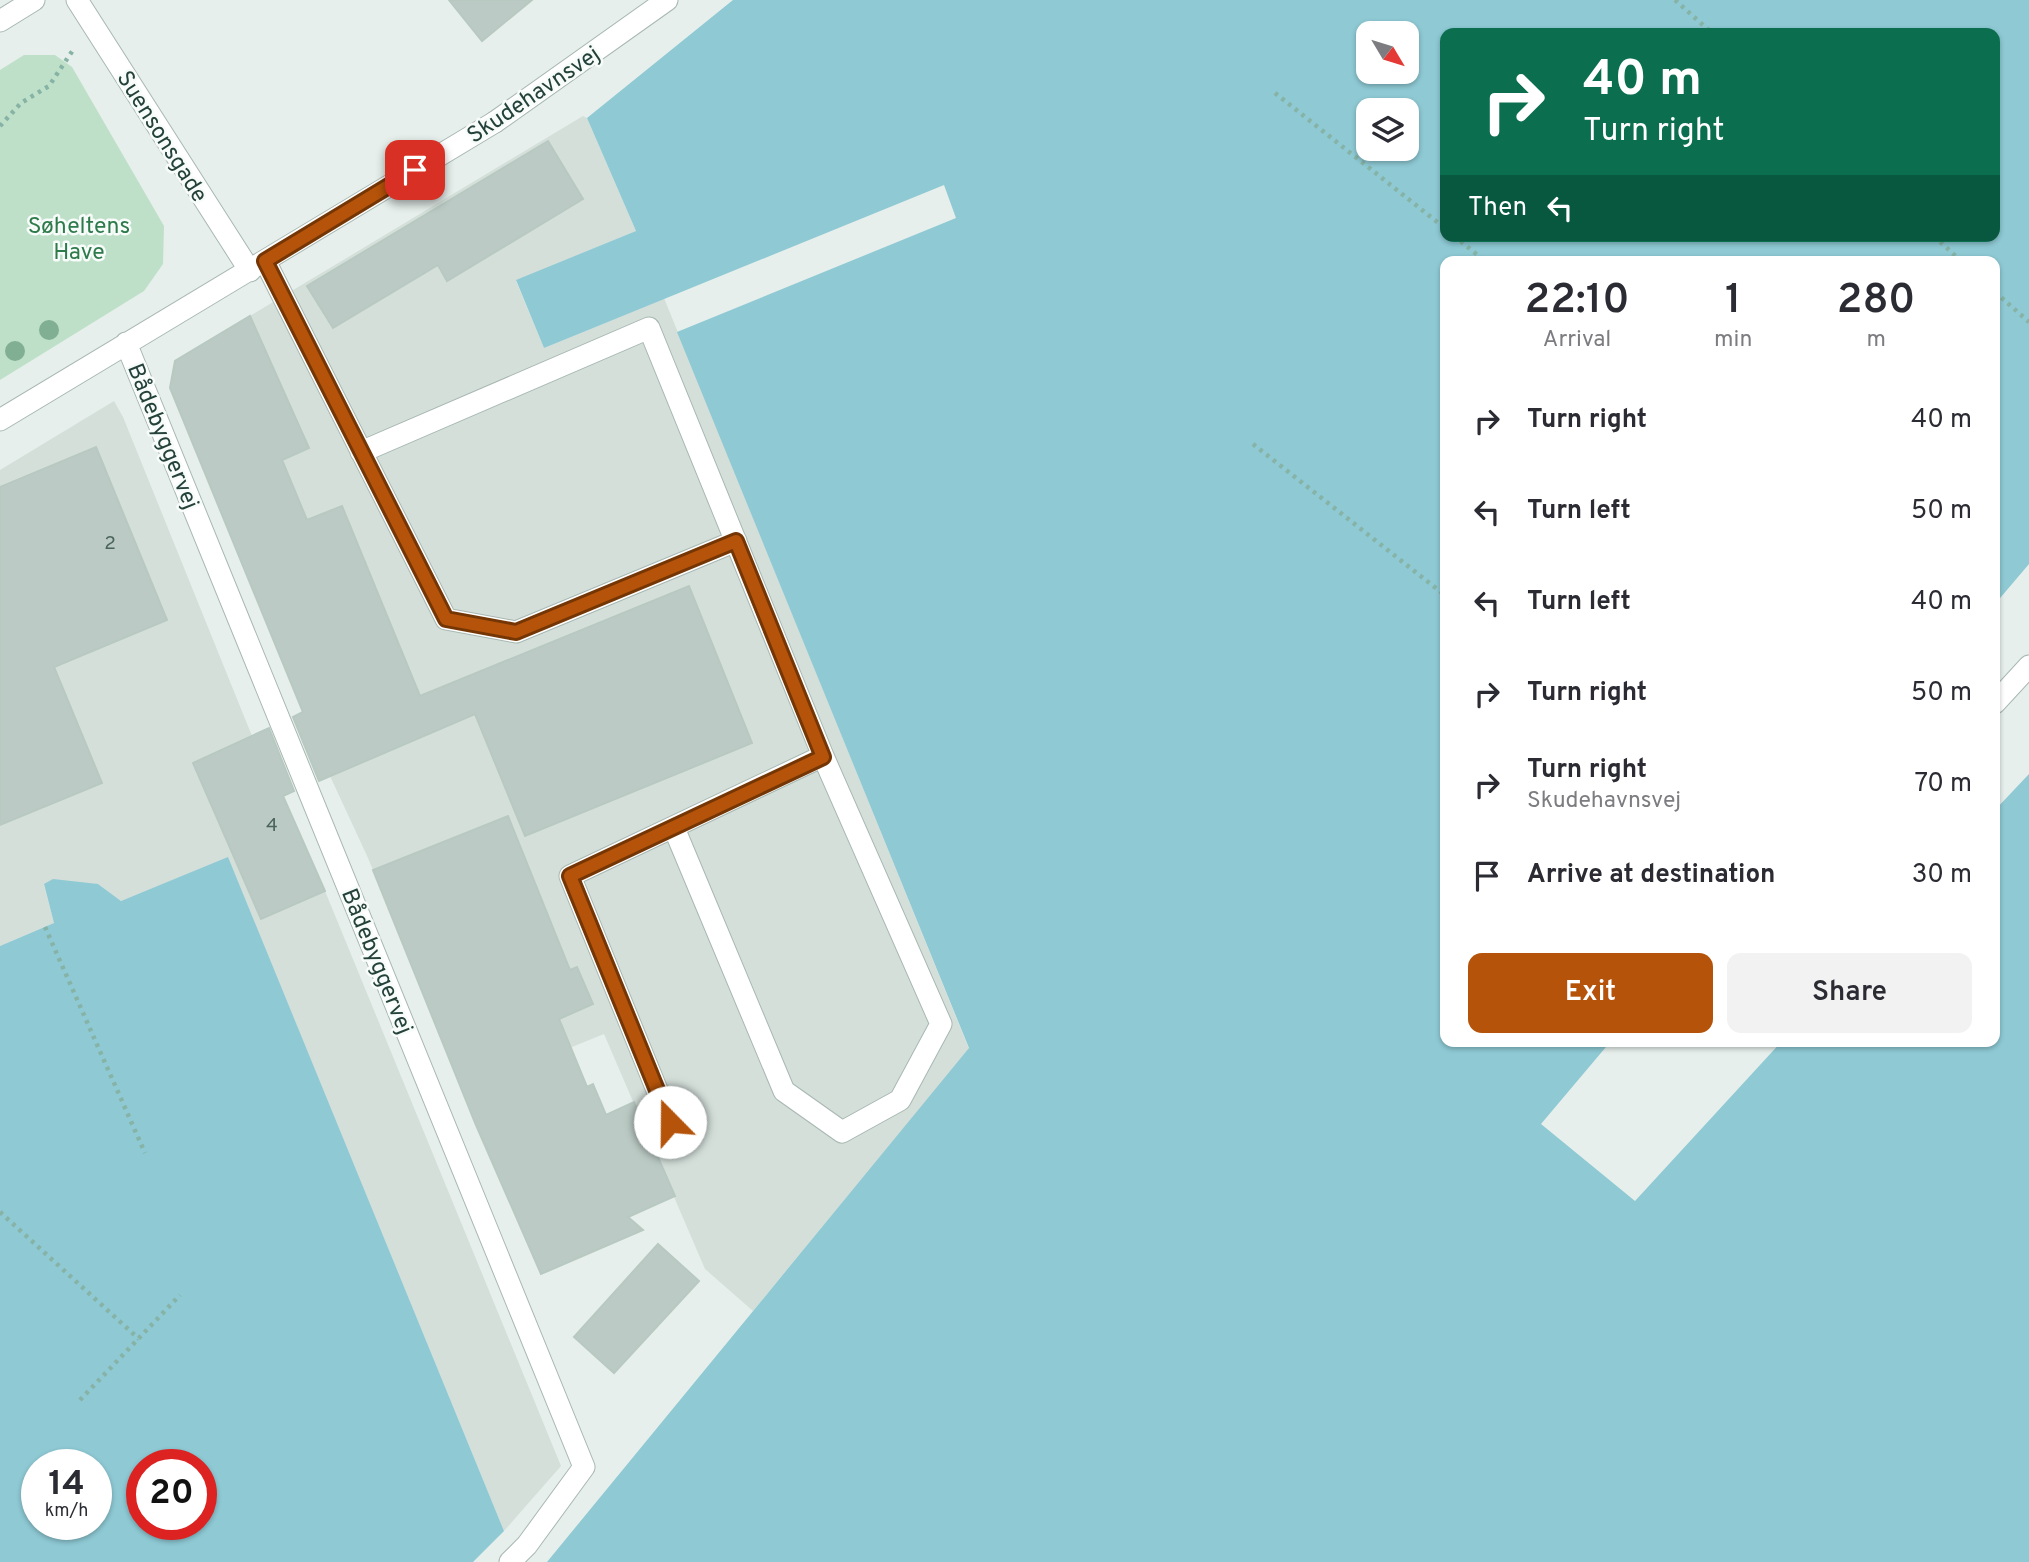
<!DOCTYPE html>
<meta charset="utf-8">
<style>
:root{--surface:#fff;--page:#f2f2f3;--text:#2b2b33;--muted:#7c7c81;--accent:#b45309}
body{margin:0;font-family:Overpass,sans-serif;background:var(--page);color:var(--text);height:100vh;display:flex;flex-direction:column;font-size:26px;white-space:nowrap}
*{box-sizing:border-box;margin:0}
p{font-size:23px;color:var(--muted)}
.icon{flex:none;width:38px;height:38px;fill:none;stroke:currentColor;stroke-width:2;stroke-linecap:round;stroke-linejoin:round}
.map{position:relative;flex:1;overflow:hidden}
.drawer{position:absolute;left:1440px;top:256px;width:560px;height:791px;display:flex;flex-direction:column;background:var(--surface);border-radius:14px;box-shadow:0 2px 5px #0004}
.drawer>*{flex:none}
.guide{position:absolute;left:1440px;top:28px;width:560px;height:214px;border-radius:14px;box-shadow:0 2px 5px #0004;background:#0b6e4f;color:#fff;overflow:hidden}
.needle{width:46px;rotate:128deg}
.controls{position:absolute;left:1356px;top:21px;display:grid;gap:14px}
.controls a{display:grid;place-items:center;width:63px;height:63px;border-radius:14px;background:var(--surface);box-shadow:0 2px 5px #0004;font-size:35px}
.speed{position:absolute;left:21px;top:1449px;display:flex;gap:14px;font-size:35px;font-weight:700;text-align:center}
.speed>*{display:grid;place-content:center;width:91px;height:91px;border-radius:50%;background:var(--surface);box-shadow:0 2px 5px #0004;line-height:1}
.speed small{font-size:18px;font-weight:400}
.speed .limit{border:10px solid #d22;background:#fff;color:#111}
.pin{position:absolute;display:grid;place-items:center;width:60px;height:60px;color:#fff;margin:-30px;border-radius:14px;box-shadow:0 4px 10px #0006}
.me{position:absolute;width:77px;margin:-38px;rotate:338deg;stroke-linejoin:round;filter:drop-shadow(0 0 5px #0008)}
.turn{display:flex;align-items:center;gap:24px;height:147px;padding:0 28px;font-size:32px}
.turn .icon{width:91px;height:91px;stroke-width:2.5}
.turn b{display:block;font-size:49px;line-height:60px}
.then{display:flex;align-items:center;height:66px;padding:0 28px;background:#0003;gap:14px;font-size:26px}
.eta{display:flex;justify-content:space-evenly;align-items:center;height:119px;text-align:center}
.eta b{font-size:42px;font-weight:600;line-height:49px}
.button{display:flex;gap:14px;margin-top:auto;padding:14px 28px}
.button a{flex:1;height:80px;border-radius:14px;background:var(--accent);color:#fff;font-size:28px;font-weight:600;line-height:80px;text-align:center}
.button a+a{background:var(--page);color:var(--text)}
ul{padding:0;list-style:none}
li{display:flex;align-items:center;gap:21px;height:91px;padding:0 28px}
li div{flex:1}
li b{display:block;font-size:26px}
li em{font-style:normal}
.map>svg:first-child{display:block}
</style>
<div class="map">
<svg width="2029" height="1562" viewBox="0 0 2029 1562">
<rect width="100%" height="100%" fill="#e6efeb"/>
<path fill="#d4dfda" d="M583,116L587,118L636,231L516,281L544,348L664,298L969,1049L753,1311L705,1269L604,1034L464,1091L368,858L330,776L170,388L175,361Z
M114,401L123,417L252,736L256,734L325,891L561,1466L504,1531L228,858L121,901L98,884L44,885L54,923L0,946V470Z"/>
<path fill="#bfe0c8" d="M24,55H55L72,67L164,226L163,264L144,291L0,380V70Z"/>
<path fill="#8ec9d4" fill-rule="evenodd" d="M733,0H2029V564L1995,604V261H1446V1041H1611L1541,1124L1635,1201L1782,1041H1995V810L2029,774V1562H547L969,1048L677,332L956,218L944,185L544,348L516,280L636,231L587,118ZM1368,33H1407V72H1368ZM1446,33H1995V236H1446ZM1368,110H1407V149H1368Z
M228,857L504,1531L473,1562H0V946L54,923L44,884L53,879L98,884L121,901ZM37,1465H96V1524H37ZM142,1465H201V1524H142Z"/>
<path fill="#bbcac4" stroke="#b8c9c2" stroke-width="2" d="M449,0H532L482,41Z
M548,141L583,199L447,281L438,265L333,328L307,286Z
M250,316L309,448L282,460L307,520L342,506L420,696L689,586L752,743L525,836L475,714L319,781L293,717L303,712L170,388L175,361Z
M96,447L167,620L54,667L102,783L0,825V487Z
M269,728L294,791L283,796L325,891L261,919L193,763Z
M508,816L570,970L577,967L593,1004L559,1019L587,1087L593,1084L606,1115L634,1102L675,1196L628,1217L643,1230L541,1274L476,1125L373,870Z
M658,1244L699,1281L614,1373L574,1337Z"/>
<g fill="none" stroke-linecap="round" stroke-linejoin="round">
<defs>
<path id="service" d="M265,261L446,619L516,632L736,541
M361,452L649,328L823,756L570,876L670,1122
M674,828L784,1091L842,1132L900,1100L941,1024L823,756"/>
<path id="pedestrian" d="M495,122L667,0"/>
<path id="minor" d="M77,0L250,271
M126,343L584,1467L527,1545L510,1562
M0,420L495,122
M1995,703L2029,666"/>
<path id="tertiary" d="M0,21L34,0"/>
</defs>
<use href="#service" stroke="#a8b8b2" stroke-width="23"/>
<use href="#pedestrian" stroke="#a8b8b2" stroke-width="23"/>
<use href="#minor" stroke="#a8b8b2" stroke-width="23"/>
<use href="#tertiary" stroke="#a8b8b2" stroke-width="23"/>
<path stroke="#86b3a5" stroke-width="4.5" stroke-dasharray="3.5 5" stroke-linecap="butt" d="M1675,0L1712,33
M1275,93L1446,229
M0,126L21,103L49,86L73,50
M1454,236L1485,261
M1934,236L1961,261
M1995,292L2029,322
M1253,444L1446,596
M45,927L145,1153
M0,1212L139,1339
M80,1400L180,1295"/>
<use href="#service" stroke="#fff" stroke-width="21"/>
<use href="#pedestrian" stroke="#fff" stroke-width="21"/>
<use href="#minor" stroke="#fff" stroke-width="21"/>
<use href="#tertiary" stroke="#fff" stroke-width="21"/>
</g>
<g fill="#80af93">
<circle cx="49" cy="330" r="10"/>
<circle cx="15" cy="351" r="10"/>
</g>
<g fill="none" stroke-linecap="round" stroke-linejoin="round">
<defs>
<path id="route" d="M415,170L265,261L446,619L516,632L736,541L823,757L570,876L670,1122"/>
</defs>
<use href="#route" stroke="#753606" stroke-width="18"/>
<use href="#route" stroke="#b45309" stroke-width="12"/>
</g>
<g text-anchor="middle" stroke-width="5" stroke-linejoin="round" paint-order="stroke">
<g font-size="19" fill="#4a645c">
<text x="110" y="549">2</text>
<text x="272" y="831">4</text>
</g>
<g font-size="23" fill="#24423a" stroke="#f7fbf9">
<text transform="translate(533 94) rotate(-34)" y="8">Skudehavnsvej</text>
<text transform="translate(163 136) rotate(58)" y="8">Suensonsgade</text>
<text transform="translate(164 436) rotate(68)" y="8">Bådebyggervej</text>
<text transform="translate(378 961) rotate(68)" y="8">Bådebyggervej</text>
</g>
<g font-size="23" fill="#2d7a4b" stroke="#f7fbf9">
<text x="79" y="233">Søheltens<tspan x="79" dy="26">Have</tspan></text>
</g>
</g>
</svg>
<div class="controls">
<a><svg class="needle" viewBox="-14 -14 28 28"><path d="M0-13l5 13h-10z" fill="#e53935"/><path d="M0 13l5-13h-10z" fill="#7c7c81"/></svg></a>
<a><svg class="icon" aria-label="layers" viewBox="0 0 24 24"><path d="M12 4l9 5-9 5-9-5zM3 14l9 5 9-5"/></svg></a>
</div>
<div class="speed"><div>14<small>km/h</small></div><div class="limit">20</div></div>
<div class="pin" style="left:415px;top:170px;background:#d93025"><svg class="icon" aria-label="arrive" viewBox="0 0 24 24"><path d="M6 21V4h12l-3 4 3 4H6"/></svg></div>
<svg class="me" style="left:670px;top:1122px" viewBox="-20 -20 40 40"><circle r="19" fill="#fff"/><path d="M0-13L10 11 0 6-10 11z" fill="#b45309"/></svg>
<div class="guide">
<div class="turn"><svg class="icon" aria-label="right" viewBox="0 0 24 24"><path d="M7 20v-9h11M14 6l5 5-5 5"/></svg><div><b>40 m</b>Turn right</div></div>
<div class="then">Then<svg class="icon" aria-label="left" viewBox="0 0 24 24"><path d="M17 20v-9H6M10 6l-5 5 5 5"/></svg></div>
</div>
<section class="drawer">
<div class="eta">
<div><b>22:10</b><p>Arrival</p></div>
<div><b>1</b><p>min</p></div>
<div><b>280</b><p>m</p></div>
</div>
<ul>
<li><svg class="icon" aria-label="right" viewBox="0 0 24 24"><path d="M7 20v-9h11M14 6l5 5-5 5"/></svg><div><b>Turn right</b></div><em>40 m</em></li>
<li><svg class="icon" aria-label="left" viewBox="0 0 24 24"><path d="M17 20v-9H6M10 6l-5 5 5 5"/></svg><div><b>Turn left</b></div><em>50 m</em></li>
<li><svg class="icon" aria-label="left" viewBox="0 0 24 24"><path d="M17 20v-9H6M10 6l-5 5 5 5"/></svg><div><b>Turn left</b></div><em>40 m</em></li>
<li><svg class="icon" aria-label="right" viewBox="0 0 24 24"><path d="M7 20v-9h11M14 6l5 5-5 5"/></svg><div><b>Turn right</b></div><em>50 m</em></li>
<li><svg class="icon" aria-label="right" viewBox="0 0 24 24"><path d="M7 20v-9h11M14 6l5 5-5 5"/></svg><div><b>Turn right</b><p>Skudehavnsvej</p></div><em>70 m</em></li>
<li><svg class="icon" aria-label="arrive" viewBox="0 0 24 24"><path d="M6 21V4h12l-3 4 3 4H6"/></svg><div><b>Arrive at destination</b></div><em>30 m</em></li>
</ul>
<div class="button"><a>Exit</a><a>Share</a></div>
</section>
</div>
